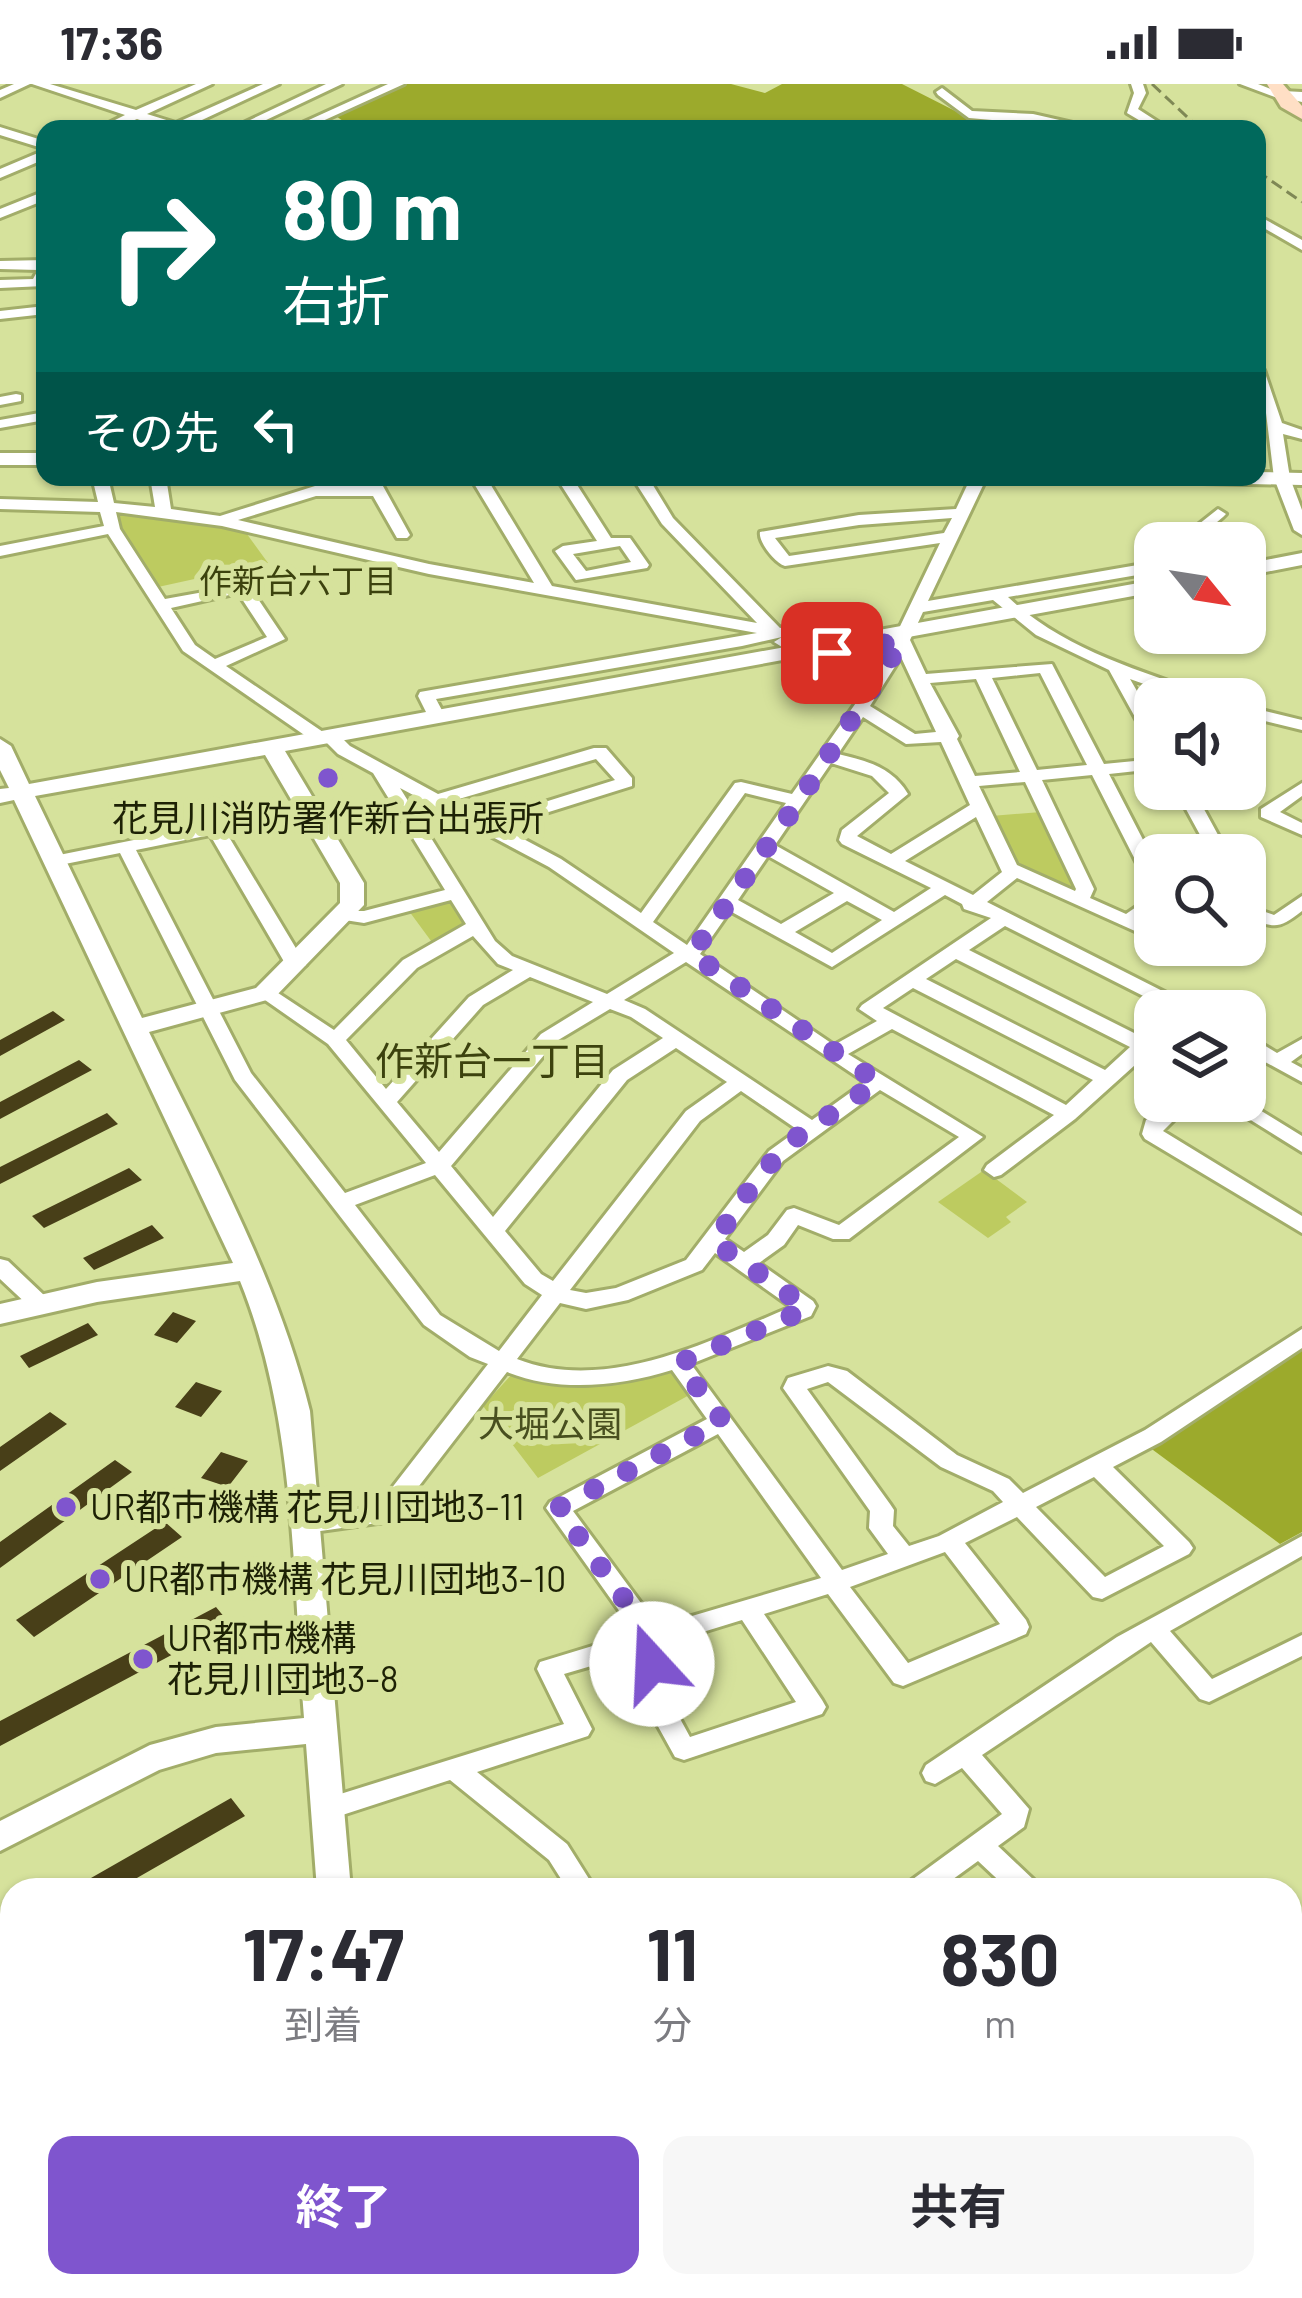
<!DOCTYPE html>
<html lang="ja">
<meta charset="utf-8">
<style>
:root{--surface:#fff;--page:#f7f7f7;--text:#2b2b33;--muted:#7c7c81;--accent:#7f55ce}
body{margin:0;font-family:Barlow,"Noto Sans JP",sans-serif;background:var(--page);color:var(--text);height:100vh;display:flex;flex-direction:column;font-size:45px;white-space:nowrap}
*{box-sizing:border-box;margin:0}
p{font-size:39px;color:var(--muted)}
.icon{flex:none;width:66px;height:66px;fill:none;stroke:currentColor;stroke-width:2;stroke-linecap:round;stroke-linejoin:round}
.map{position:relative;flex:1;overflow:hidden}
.sheet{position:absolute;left:0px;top:1794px;width:1302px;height:420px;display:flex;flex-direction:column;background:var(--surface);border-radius:36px 36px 0 0;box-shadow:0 3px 9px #0004}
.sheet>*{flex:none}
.top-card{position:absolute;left:36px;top:36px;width:1230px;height:366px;border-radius:24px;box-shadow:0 3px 9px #0004;background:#00695c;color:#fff;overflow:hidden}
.needle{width:78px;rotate:120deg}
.buttons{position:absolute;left:1134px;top:438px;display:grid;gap:24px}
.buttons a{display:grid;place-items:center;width:132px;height:132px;border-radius:24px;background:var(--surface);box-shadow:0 3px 9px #0004;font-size:60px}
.pin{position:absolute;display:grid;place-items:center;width:102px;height:102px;color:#fff;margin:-51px;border-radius:24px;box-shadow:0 6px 18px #0006}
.me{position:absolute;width:132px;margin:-66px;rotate:340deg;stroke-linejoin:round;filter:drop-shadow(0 0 9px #0008)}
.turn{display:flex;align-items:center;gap:42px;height:252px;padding:0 48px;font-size:54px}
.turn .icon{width:156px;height:156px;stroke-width:2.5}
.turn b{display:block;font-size:84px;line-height:102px}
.then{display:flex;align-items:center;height:114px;padding:0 48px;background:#0003;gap:24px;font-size:45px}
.eta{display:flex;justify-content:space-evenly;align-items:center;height:204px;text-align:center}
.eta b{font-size:72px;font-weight:700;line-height:84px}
.button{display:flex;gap:24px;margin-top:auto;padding:24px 48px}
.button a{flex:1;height:138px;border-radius:24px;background:var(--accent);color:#fff;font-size:48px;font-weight:700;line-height:138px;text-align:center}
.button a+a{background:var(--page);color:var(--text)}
.status{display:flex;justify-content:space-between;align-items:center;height:84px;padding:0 60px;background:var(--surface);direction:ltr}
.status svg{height:33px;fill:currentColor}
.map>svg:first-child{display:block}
</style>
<div class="status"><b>17:36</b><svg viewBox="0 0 49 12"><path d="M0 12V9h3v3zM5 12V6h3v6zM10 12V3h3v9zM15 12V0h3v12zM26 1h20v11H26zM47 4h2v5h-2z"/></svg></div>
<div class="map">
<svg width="1302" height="2214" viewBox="0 0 1302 2214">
<rect width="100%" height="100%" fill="#d6e29c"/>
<path fill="#bdcb60" d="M113,426L244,446L268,479L158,503L110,429Z
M1041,728L1077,801L1067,804L1011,775L991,732Z
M446,817L452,819L465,840L434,861L409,827Z
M984,1086L1027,1118L1006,1133L1011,1138L988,1154L938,1118Z
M670,1289L678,1290L693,1309L538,1394L483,1322L512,1290C566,1303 615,1302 670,1289Z"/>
<path fill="#9caa2c" d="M404,0H731L765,9L782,0H902L975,37H1036L1073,45H354L336,32Z
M1302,1266V1448L1280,1460L1149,1363Z"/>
<path fill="#483f18" d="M53,927L65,936L0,972V956Z
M79,976L92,986L0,1035V1018Z
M107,1029L118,1040L0,1100V1083Z
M129,1084L142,1096L44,1144L32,1132Z
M152,1141L164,1154L94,1186L83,1174Z
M173,1228L196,1237L177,1259L154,1251Z
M88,1239L98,1251L29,1284L20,1272Z
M196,1298L222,1307L201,1333L175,1323Z
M50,1328L67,1340L0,1387V1363Z
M221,1368L248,1377L228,1403L201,1394Z
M115,1376L132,1388L0,1484V1458Z
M165,1438L182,1453L34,1553L16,1536Z
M216,1523L230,1540L0,1662V1637Z
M231,1714L245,1732L116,1806H70Z"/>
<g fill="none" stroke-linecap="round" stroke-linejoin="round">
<defs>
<path id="minor" d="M14,0H30L0,14V6Z
M32,0H50L136,26L196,0H212L147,30L176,39L263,0H279L187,43L189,45H166L137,35L113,45H97L125,31Z
M326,0H342L247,45H231Z
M388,0H404L305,45H289Z
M1131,0H1143L1146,9L1138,25L1169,45H1154L1127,29L1134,9Z
M1240,0H1258L1289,12L1283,16Z
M942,4L972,27L1033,30L1099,45L969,34L938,11L936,8Z
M0,43L45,57V65L0,51Z
M45,66V75L0,94V85Z
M45,107V116L0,134V125Z
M1257,131L1302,156V166L1257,140Z
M45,176L44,202L0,204V196L33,195L38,186L0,185V177Z
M45,222V230L0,235V227Z
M1257,282L1264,286L1282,339L1302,346V355L1283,350L1290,394L1302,426V451L1294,446L1274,394L1266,329L1257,305Z
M16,310L21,311V317L0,321V313Z
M45,328V336L0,344V336Z
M92,393H108L114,419L155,423L150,393H166L171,425L220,432L315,402H368L364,393H378L410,451L407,454H397L373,412H316L238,436L429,480L534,499L470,393H486L552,502L757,539L662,440L632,393H648L673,434L780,544L863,528L873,543L871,546L782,563L774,558L782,553L855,540L853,537L742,562L436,615L445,632L436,637L430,636L418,612L420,608L757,549L429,490L222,442L116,428L120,445L165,515L248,500L285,555L226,582L323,648L335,647L350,662L438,710L594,664H606L632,694V702L501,743L561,775L641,829L735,699L741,698L792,710L879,586L940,459L785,482C774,478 758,457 760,448L859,431L956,425L971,393H987L928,517L1155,478V488L1008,513C1063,565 1138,586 1208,611L1210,615H1186L1130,595L1155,638V658L1146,653L1109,586L1036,551L993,516L923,528L910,556L926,590L1052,580L1104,680L1155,675V685L1109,690L1155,779V803L1146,797L1092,691L1042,696L1094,805L1090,814L1126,830L1155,810V825L1140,836L1155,843V856L1017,794L987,818L1196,924L1194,927H1173L1005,842L969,866L1142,953L1155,946V963L1075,1035L1001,1091L994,1093L984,1086L987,1081L1054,1031L892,945L848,970L983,1053L849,1155H833L798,1141L784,1161L759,1179L813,1217L816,1222L811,1232L691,1280L842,1486L888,1470L869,1444L870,1427L783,1304L788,1294L828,1282L847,1287L957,1371L1009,1395L1023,1409L1145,1346L1302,1245V1264L1161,1358L1113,1383L1189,1458L1193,1464L1189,1470L1102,1515L1093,1513L1017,1433L965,1459L1026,1536L1029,1543L1026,1550L903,1602L894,1599L828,1510L764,1530L822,1616L826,1623L822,1630L684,1676L675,1673L639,1608V1568L564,1590L592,1645L588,1652L477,1688L567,1760L596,1806H568L549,1776L450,1696L327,1736L318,1733L314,1725L318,1717L564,1640L537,1585L540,1578L635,1549L546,1424L550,1418L707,1335L672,1286C620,1302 559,1309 507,1288L392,1437L306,1449L298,1446L294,1440L298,1434L306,1431L377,1423L488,1280L470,1273L424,1241L235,996L120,769L55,782L46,777L49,773L309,721L315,722V730L226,748L306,881L296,887L286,881L210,751L136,766L251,989L345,1109L426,1079L328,960L255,909L258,905H272L334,946L403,876L466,840L451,816L364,839L338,835L336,831L338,827H364L445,806L373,689L338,670L325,657H313L183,567L108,450L0,472V462L104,442L100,428L0,425V415L98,418ZM952,434L944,449L789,472L775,454L859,441ZM238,509L267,553L215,575L195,561L171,524ZM901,573L936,648L915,650L870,622ZM1040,589L1087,681L1037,686L992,594ZM976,595L1020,688L975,692L957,655L959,652L930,599ZM863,633L906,660L941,658L970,721L891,770L857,752L908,710C892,683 867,677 838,670ZM596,675L615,696L487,736L452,717ZM831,679L872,692L889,709L842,746L839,756L842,760L931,804L894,828L775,761ZM1025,698L1076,805L1075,807L1017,781L979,702ZM400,704L549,783L674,869L607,910L512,872L495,857ZM745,709L786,719L687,861L653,838ZM976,733L1002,788L973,811L905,777ZM768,772L834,809L781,840L738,816ZM945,811L962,820L964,825L991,834L862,921L859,925L877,937L834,961L700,870L730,827L832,883ZM847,817L882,836L832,869L795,848ZM473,852L498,880L513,886L469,913L386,1005L346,956L417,884ZM956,875L1130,963L1105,986L926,895ZM686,878L865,998L812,1036L645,925L624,916ZM530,893L593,918L541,950L439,1068L397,1018L483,921ZM913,904L1093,996L1066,1021L883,924ZM610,925L631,933L663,954L613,986L493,1133L451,1082L555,958ZM676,964L727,998L686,1027L553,1197L541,1190L505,1147L627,996ZM880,1006L959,1053L839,1141L794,1124L787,1126L768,1151L744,1168L725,1155L783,1077ZM741,1007L798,1046L769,1067L686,1176L616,1204L586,1209L570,1206L700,1037ZM435,1091L525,1200L542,1211L499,1267L440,1231L355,1121ZM715,1169L791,1223C710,1257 606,1310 517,1275L560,1219L586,1225L628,1216L702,1186ZM828,1298L941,1383L993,1407L1003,1418L939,1452L909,1462L893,1442L894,1426L890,1420L807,1305ZM718,1350L821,1494L658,1542L573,1427ZM1094,1393L1164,1462L1105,1493L1036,1423ZM945,1468L1000,1540L908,1579L850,1503ZM742,1536L796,1618L690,1653L665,1607L664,1560Z
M556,393H572L611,454H630L649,481L647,484L576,496L555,467L563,462L597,457ZM620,462L631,478L586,487L573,470Z
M1218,425L1226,430L1223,433L1192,459H1175Z
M1245,622L1302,636V646L1245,632Z
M1302,699V712L1280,728L1302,739V751L1261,733V725Z
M1175,705H1193L1229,771H1211Z
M1302,812V827C1277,847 1274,843 1245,833V821L1274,831Z
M1169,861H1212L1194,874Z
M1245,953L1254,955L1277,969L1302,955V970L1291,978L1302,984V998L1245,967Z
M1170,1017H1193L1163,1047L1302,1132V1149L1145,1055L1142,1050L1146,1036Z
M1220,1017H1245L1302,1052V1068Z
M0,1175L8,1177L47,1214L50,1219L47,1224H31L0,1195Z
M1302,1452V1472L1170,1547L1212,1595L1302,1551V1572L1209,1618L1200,1615L1151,1558L982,1671L1029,1725L1024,1743L998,1762L1036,1798L1040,1806H1009L978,1777L938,1806H905L909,1798L1002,1730L962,1684L935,1700L926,1697L922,1689L926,1681L1117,1553Z
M1302,1886V1914L1290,1919V1891Z
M1290,2123L1302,2128V2188L1290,2183Z
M794,2202H833L826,2214H787Z
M888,2202H922L928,2214H894Z
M995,2202H1033L1027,2214H989Z
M1189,2202H1226L1220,2214H1183Z"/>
<path id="tertiary" d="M1302,8V18L1275,12L1283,7Z
M0,369H45V381H0Z
M1257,388L1302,389V401L1202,399L1192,393H1257Z
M1302,469V481L1245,492V480Z
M1155,496V508L285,667L364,799V821L274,914L149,948C209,1072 277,1193 310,1327L351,1806H317L306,1660L216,1669L159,1686L0,1767V1737L150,1661L216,1643L304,1634C292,1487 296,1335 240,1197L97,1218L0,1240V1220L97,1198L233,1179L14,716L0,719V705L9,704L0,686V655L11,662L29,700ZM265,671L340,799V819L256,904L142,934L35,712Z
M346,2202H384L385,2214H347Z"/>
<path id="secondary" d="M1267,0H1283L1302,22V35L1281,23Z"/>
</defs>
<use href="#minor" stroke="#a2ad69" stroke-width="6"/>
<use href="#tertiary" stroke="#a2ad69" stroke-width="6"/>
<use href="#secondary" stroke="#a2ad69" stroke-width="6"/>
<use href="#minor" fill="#fff" fill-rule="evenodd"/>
<use href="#tertiary" fill="#fff" fill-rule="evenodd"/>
<use href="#secondary" fill="#ffdfc5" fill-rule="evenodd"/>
<path stroke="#7f8855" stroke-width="3" stroke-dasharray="12 6" stroke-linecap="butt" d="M1152,0L1200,45
M1257,87L1302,118"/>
</g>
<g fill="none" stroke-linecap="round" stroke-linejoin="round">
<path stroke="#7f55ce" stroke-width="21" stroke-dasharray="0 37.8" d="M652,1580L651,1552L558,1424L723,1337L679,1279L803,1227L805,1222L714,1158L757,1095L790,1058L878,998L692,870L799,717L902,557L832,569"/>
</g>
<g fill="#7f55ce" stroke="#d6e29c" stroke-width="4.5">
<circle cx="328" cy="694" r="12"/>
<circle cx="66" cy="1423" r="12"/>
<circle cx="100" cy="1495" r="12"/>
<circle cx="143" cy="1575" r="12"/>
</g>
<g text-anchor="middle" stroke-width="12" stroke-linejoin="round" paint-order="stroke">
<g font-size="33" fill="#3c420e" stroke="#d6e29c">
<text x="298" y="509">作新台六丁目</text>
</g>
<g font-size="36" fill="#1d2105" stroke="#d6e29c" text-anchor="start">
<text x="328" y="747" text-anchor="middle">花見川消防署作新台出張所</text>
<text x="90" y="1436">UR都市機構 花見川団地3-11</text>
<text x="124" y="1508">UR都市機構 花見川団地3-10</text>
<text x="167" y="1567">UR都市機構<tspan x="167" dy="41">花見川団地3-8</tspan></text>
</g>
<g font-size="36" fill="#484f1f" stroke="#d6e29c">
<text x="550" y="1353">大堀公園</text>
</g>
<g font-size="39" fill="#3c420e" stroke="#d6e29c">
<text x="492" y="991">作新台一丁目</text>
</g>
</g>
</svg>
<div class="buttons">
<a><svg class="needle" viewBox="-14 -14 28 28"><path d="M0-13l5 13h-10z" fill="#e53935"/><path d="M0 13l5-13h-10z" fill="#7c7c81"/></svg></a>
<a><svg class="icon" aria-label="sound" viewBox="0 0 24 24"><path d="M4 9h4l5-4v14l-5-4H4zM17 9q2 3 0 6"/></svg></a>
<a><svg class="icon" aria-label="search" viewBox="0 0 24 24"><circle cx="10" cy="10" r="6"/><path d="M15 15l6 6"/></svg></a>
<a><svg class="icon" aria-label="layers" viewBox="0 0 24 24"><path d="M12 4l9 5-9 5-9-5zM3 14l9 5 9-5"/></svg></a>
</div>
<div class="pin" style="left:832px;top:569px;background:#d93025"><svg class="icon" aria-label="arrive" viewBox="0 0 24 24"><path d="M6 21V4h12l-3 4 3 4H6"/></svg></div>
<svg class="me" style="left:652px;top:1580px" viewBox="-20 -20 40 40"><circle r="19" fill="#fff"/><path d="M0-13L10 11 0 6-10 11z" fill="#7f55ce"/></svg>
<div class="top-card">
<div class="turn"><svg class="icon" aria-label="right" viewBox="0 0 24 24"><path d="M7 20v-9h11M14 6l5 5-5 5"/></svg><div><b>80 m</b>右折</div></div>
<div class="then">その先<svg class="icon" aria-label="left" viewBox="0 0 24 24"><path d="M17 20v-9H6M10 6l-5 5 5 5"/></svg></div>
</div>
<section class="sheet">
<div class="eta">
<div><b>17:47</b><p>到着</p></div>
<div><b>11</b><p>分</p></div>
<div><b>830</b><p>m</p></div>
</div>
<div class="button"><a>終了</a><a>共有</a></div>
</section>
</div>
